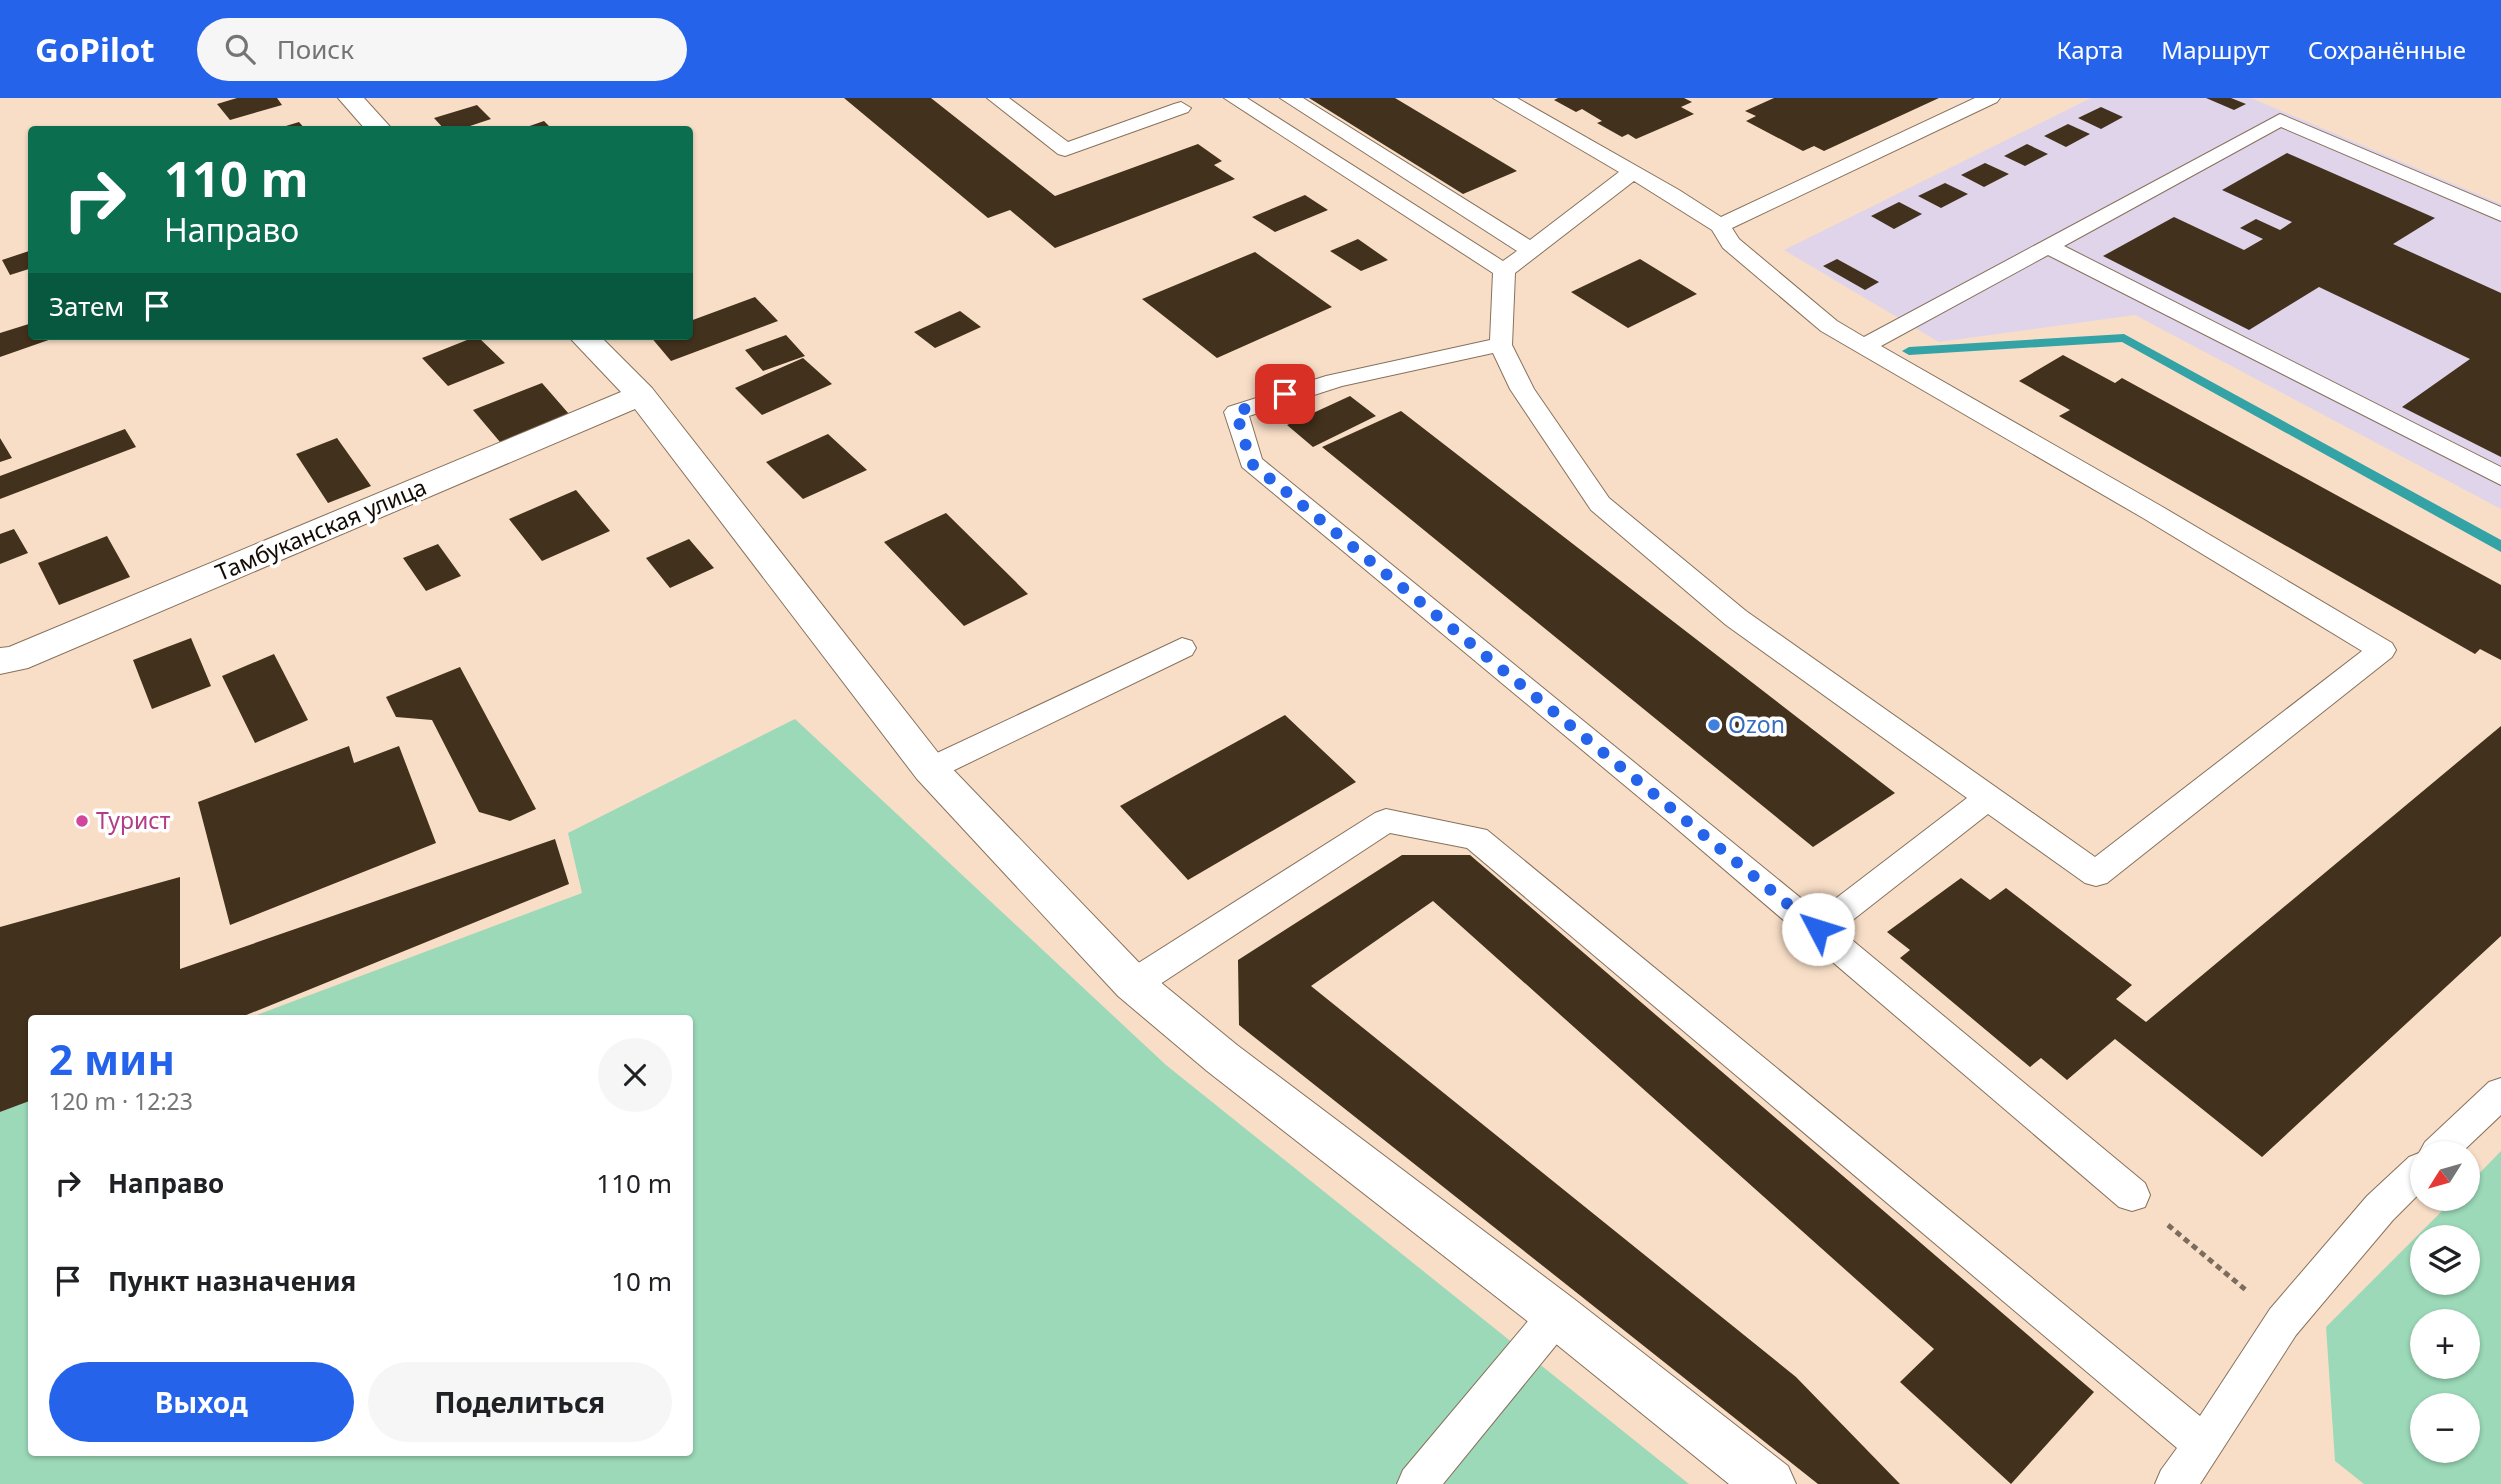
<!DOCTYPE html>
<html lang="ru">
<meta charset="utf-8">
<style>
:root{--surface:#fff;--page:#f6f6f6;--text:#202124;--muted:#757577;--accent:#2563eb}
body{margin:0;font-family:"Noto Sans",sans-serif;background:var(--page);color:var(--text);height:100vh;display:flex;flex-direction:column;font-size:26px;white-space:nowrap}
*{box-sizing:border-box;margin:0}
p{font-size:23px;color:var(--muted)}
.icon{flex:none;width:38px;height:38px;fill:none;stroke:currentColor;stroke-width:2;stroke-linecap:round;stroke-linejoin:round}
.map{position:relative;flex:1;overflow:hidden}
.drawer{position:absolute;left:28px;top:917px;width:665px;height:441px;display:flex;flex-direction:column;background:var(--surface);border-radius:7px;box-shadow:0 2px 5px #0004}
.drawer>*{flex:none}
.guide{position:absolute;left:28px;top:28px;width:665px;height:214px;border-radius:7px;box-shadow:0 2px 5px #0004;background:#0b6e4f;color:#fff;overflow:hidden}
.needle{width:46px;rotate:233deg}
.buttons{position:absolute;left:2410px;top:1043px;display:grid;gap:14px}
.buttons a{display:grid;place-items:center;width:70px;height:70px;border-radius:50%;background:var(--surface);box-shadow:0 2px 5px #0004;font-size:35px}
.pin{position:absolute;display:grid;place-items:center;width:60px;height:60px;color:#fff;margin:-30px;border-radius:14px;box-shadow:0 4px 10px #0006}
.me{position:absolute;width:77px;margin:-38px;rotate:310deg;stroke-linejoin:round;filter:drop-shadow(0 0 5px #0008)}
.turn{display:flex;align-items:center;gap:24px;height:147px;padding:0 21px;font-size:32px}
.turn .icon{width:91px;height:91px;stroke-width:2.5}
.turn b{display:block;font-size:49px;line-height:60px}
.then{display:flex;align-items:center;height:66px;padding:0 21px;background:#0003;gap:14px;font-size:26px}
.round{display:grid;place-items:center;flex:none;width:74px;height:74px;border-radius:37px;background:var(--page)}
.head{display:flex;align-items:center;justify-content:space-between;height:119px;padding:0 21px}
h1{font-size:42px;font-weight:700;line-height:52px;color:var(--accent)}
.primary-button{display:flex;gap:14px;margin-top:auto;padding:14px 21px}
.primary-button a{flex:1;height:80px;border-radius:42px;background:var(--accent);color:#fff;font-size:28px;font-weight:700;line-height:80px;text-align:center}
.primary-button a+a{background:var(--page);color:var(--text)}
ul{padding:0;list-style:none}
li{display:flex;align-items:center;gap:21px;height:98px;padding:0 21px}
li div{flex:1}
li b{display:block;font-size:26px}
li em{font-style:normal}
header{display:flex;align-items:center;gap:42px;box-sizing:border-box;height:98px;padding:0 35px;background:var(--accent);color:#fff}
header strong{font-size:33px}
nav{display:flex;gap:38px;margin-inline-start:auto;font-size:24px}
.search{width:490px;height:63px;background:var(--page);display:flex;align-items:center;gap:18px;box-sizing:border-box;padding:0 24px;border-radius:38px;color:var(--muted);font-size:26px}
.map>svg:first-child{display:block}
</style>
<header>
<strong>GoPilot</strong>
<div class="search"><svg class="icon" aria-label="search" viewBox="0 0 24 24"><circle cx="10" cy="10" r="6"/><path d="M15 15l6 6"/></svg>Поиск</div>
<nav><a>Карта</a><a>Маршрут</a><a>Сохранённые</a></nav>
</header>
<div class="map">
<svg width="2501" height="1386" viewBox="0 0 2501 1386">
<rect width="100%" height="100%" fill="#f8dec7"/>
<path fill="#dfd4e9" d="M2091,0H2251L2501,106V411L2135,217L1939,244L1784,152Z"/>
<path fill="#9bd9b8" fill-rule="evenodd" d="M795,621L1166,967L1689,1386H0V1014L31,1002L32,1354H690V920H249L582,795L568,735Z
M2501,1053V1386H2364L2335,1363L2326,1229L2454,1101H2468V1087ZM2422,1139H2468V1185H2422ZM2422,1223H2468V1269H2422ZM2422,1307H2468V1353H2422Z"/>
<g fill="none" stroke-linecap="round" stroke-linejoin="round">
<path fill="#34a3a6" fill-rule="evenodd" d="M2124,236L2501,442V454L2122,244L1909,257L1902,253L1909,249Z"/>
</g>
<path fill="#42311c" d="M237,0H277L282,7L230,22L217,6Z
M844,0H931L1055,98L1198,46L1222,63L1214,67L1235,81L1055,150L1010,112L988,120Z
M1309,0H1395L1517,73L1463,96Z
M1558,0H1684L1692,4L1681,9L1694,16L1636,41L1628,36L1622,39L1597,25L1602,23L1582,11L1576,14L1554,2Z
M1774,0H1939L1824,53L1814,48L1803,53L1746,23L1756,18L1745,13Z
M2206,0H2231L2246,6L2234,12Z
M477,7L491,21L458,32H445L434,20Z
M2101,9L2123,19L2101,31L2078,20Z
M544,23L553,32H521V31Z
M299,24L306,32H276V31Z
M2068,26L2090,36L2066,49L2044,38Z
M2027,46L2048,56L2025,68L2004,58Z
M2287,55L2435,120L2393,146L2501,195V359L2402,309L2470,261L2319,189L2249,232L2103,158L2174,119L2244,152L2263,141L2240,130L2256,121L2280,132L2292,124L2222,92Z
M1985,65L2009,76L1984,89L1961,77Z
M1945,85L1968,96L1941,110L1918,98Z
M1305,97L1328,112L1275,134L1252,119Z
M1899,104L1922,116L1894,131L1871,118Z
M1358,141L1388,162L1361,173L1330,153Z
M32,152V170L10,177L2,162Z
M1255,154L1332,209L1217,260L1142,201Z
M1640,161L1697,196L1628,230L1571,194Z
M1837,161L1879,184L1865,192L1823,168Z
M755,199L778,223L671,263L650,238H690V223Z
M960,213L981,229L935,250L914,234Z
M32,225V238H60L0,259V235Z
M786,237L805,258L763,273L745,252Z
M477,238L505,265L448,288L422,260Z
M2063,257L2115,285L2122,280L2501,487V562L2480,551L2475,556L2059,318L2070,312L2019,283Z
M803,260L832,286L762,317L735,290Z
M542,285L569,316L500,344L473,312Z
M1350,298L1376,318L1313,349L1287,327Z
M1401,313L1895,695L1813,749L1322,349Z
M125,331L136,349L0,401V378Z
M828,336L867,372L803,401L766,364Z
M0,340L12,360L0,364Z
M337,340L371,388L328,405L296,356Z
M576,392L610,433L542,463L509,421Z
M946,415L1028,496L964,528L884,444Z
M14,431L28,455L0,466V436Z
M107,438L130,479L59,507L38,465Z
M689,441L714,470L670,490L646,460Z
M438,446L461,478L426,493L403,460Z
M191,540L211,588L152,611L133,562Z
M274,556L308,622L255,645L222,578Z
M460,569L536,711L510,723L479,714L432,622L396,619L386,599Z
M1285,617L1356,684L1188,782L1120,708Z
M2501,628V838L2262,1059L2115,941L2067,982L2041,960L2030,969L1900,860L1910,852L1887,834L1961,780L1990,802L2006,790L2132,887L2116,901L2146,924Z
M349,648L354,665L399,648L436,745L230,827L198,704Z
M555,741L569,786L239,920H32V1002L0,1014V829L180,779V871Z
M1402,757H1470L2094,1294L2011,1386L1900,1284L1934,1251L1433,803L1311,888L1796,1279L1900,1386H1818L1239,927L1238,862Z"/>
<g fill="none" stroke-linecap="round" stroke-linejoin="round">
<defs>
<path id="lane" d="M987,0H1009L1068,44L1174,6L1181,4L1191,10L1188,14L1065,58L1058,56Z
M1224,0H1247L1503,163L1517,153L1280,0H1303L1530,142L1619,74L1493,0H1517L1679,92L1721,119L1975,0H2000L1997,4L1732,130L1739,141L1837,223L1864,239L2280,16L2501,109V123L2281,29L2064,148L2501,369V387L2048,157L1881,248L2161,408L2392,545L2396,552L2392,559L2107,785L2096,788L2085,785L1988,716L1840,832L2145,1085L2150,1097L2145,1109L2132,1113L2119,1109L1670,725L1242,369L1224,314L1228,309L1326,278L1490,242L1493,175ZM1634,83L1712,132L1723,150L1821,233L2143,420L2362,553L2095,759L1746,513L1609,400L1534,291L1512,247L1515,175ZM1493,255L1510,291L1591,412L1726,527L1967,700L1818,814L1262,361L1249,318L1342,288Z
M1182,540L1192,543L1196,550L1192,557L940,679L930,682L920,679L915,671L920,663Z
M1386,711L1487,732L2200,1318L2270,1211L2367,1098L2409,1059L2419,1055L2425,1044L2489,984L2501,980V1017L2461,1055H2422V1093L2393,1122L2296,1237L2200,1386H2155L2161,1372L2177,1350L1467,750L1390,735L1145,896L1133,900L1121,896L1117,886L1121,876L1375,715Z
M1557,1199L1570,1204L1576,1217L1570,1230L1443,1386H1397L1403,1372L1544,1204Z"/>
<path id="street" d="M338,0H364L393,32H366Z
M568,238H600L652,290L943,661L1148,874L1237,947L1574,1201L1788,1368L1796,1386H1729L1540,1233L1207,973L1118,898L917,681L635,311L28,570L0,576V550L9,549L621,294Z"/>
</defs>
<use href="#lane" stroke="#87715c" stroke-width="2"/>
<use href="#street" stroke="#87715c" stroke-width="2"/>
<path stroke="#7c6c5e" stroke-width="5" stroke-dasharray="6 4.5" stroke-linecap="butt" d="M2168,1127L2247,1193"/>
<use href="#lane" fill="#fff" fill-rule="evenodd"/>
<use href="#street" fill="#fff" fill-rule="evenodd"/>
</g>
<g fill="none" stroke-linecap="round" stroke-linejoin="round">
<path stroke="#2563eb" stroke-width="12" stroke-dasharray="0 21.6" d="M1285,296L1236,314L1251,365L1818,831"/>
</g>
<circle fill="#3f7fe0" stroke="#fff" stroke-width="2.5" cx="1714" cy="627" r="7"/>
<circle fill="#d1479c" stroke="#fff" stroke-width="2.5" cx="82" cy="723" r="7"/>
<g text-anchor="middle" stroke-width="7" stroke-linejoin="round" paint-order="stroke">
<g font-size="23" fill="#130b04" stroke="#fff">
<text transform="translate(321 432) rotate(-23)" y="8">Тамбуканская улица</text>
</g>
<g font-size="23" fill="#366cbe" stroke="#fff" text-anchor="start">
<text x="1728" y="635">Ozon</text>
</g>
<g font-size="23" fill="#b23c85" stroke="#fff" text-anchor="start">
<text x="96" y="731">Турист</text>
</g>
</g>
</svg>
<div class="buttons">
<a><svg class="needle" viewBox="-14 -14 28 28"><path d="M0-13l5 13h-10z" fill="#e53935"/><path d="M0 13l5-13h-10z" fill="#757577"/></svg></a>
<a><svg class="icon" aria-label="layers" viewBox="0 0 24 24"><path d="M12 4l9 5-9 5-9-5zM3 14l9 5 9-5"/></svg></a>
<a>+</a>
<a>−</a>
</div>
<div class="pin" style="left:1285px;top:296px;background:#d93025"><svg class="icon" aria-label="arrive" viewBox="0 0 24 24"><path d="M6 21V4h12l-3 4 3 4H6"/></svg></div>
<svg class="me" style="left:1818px;top:831px" viewBox="-20 -20 40 40"><circle r="19" fill="#fff"/><path d="M0-13L10 11 0 6-10 11z" fill="#2563eb"/></svg>
<div class="guide">
<div class="turn"><svg class="icon" aria-label="right" viewBox="0 0 24 24"><path d="M7 20v-9h11M14 6l5 5-5 5"/></svg><div><b>110 m</b>Направо</div></div>
<div class="then">Затем<svg class="icon" aria-label="arrive" viewBox="0 0 24 24"><path d="M6 21V4h12l-3 4 3 4H6"/></svg></div>
</div>
<section class="drawer">
<div class="head"><div><h1>2 мин</h1><p>120 m · 12:23</p></div><a class="round"><svg class="icon" aria-label="close" viewBox="0 0 24 24"><path d="M6 6l12 12M18 6L6 18"/></svg></a></div>
<ul>
<li><svg class="icon" aria-label="right" viewBox="0 0 24 24"><path d="M7 20v-9h11M14 6l5 5-5 5"/></svg><div><b>Направо</b></div><em>110 m</em></li>
<li><svg class="icon" aria-label="arrive" viewBox="0 0 24 24"><path d="M6 21V4h12l-3 4 3 4H6"/></svg><div><b>Пункт назначения</b></div><em>10 m</em></li>
</ul>
<div class="primary-button"><a>Выход</a><a>Поделиться</a></div>
</section>
</div>
